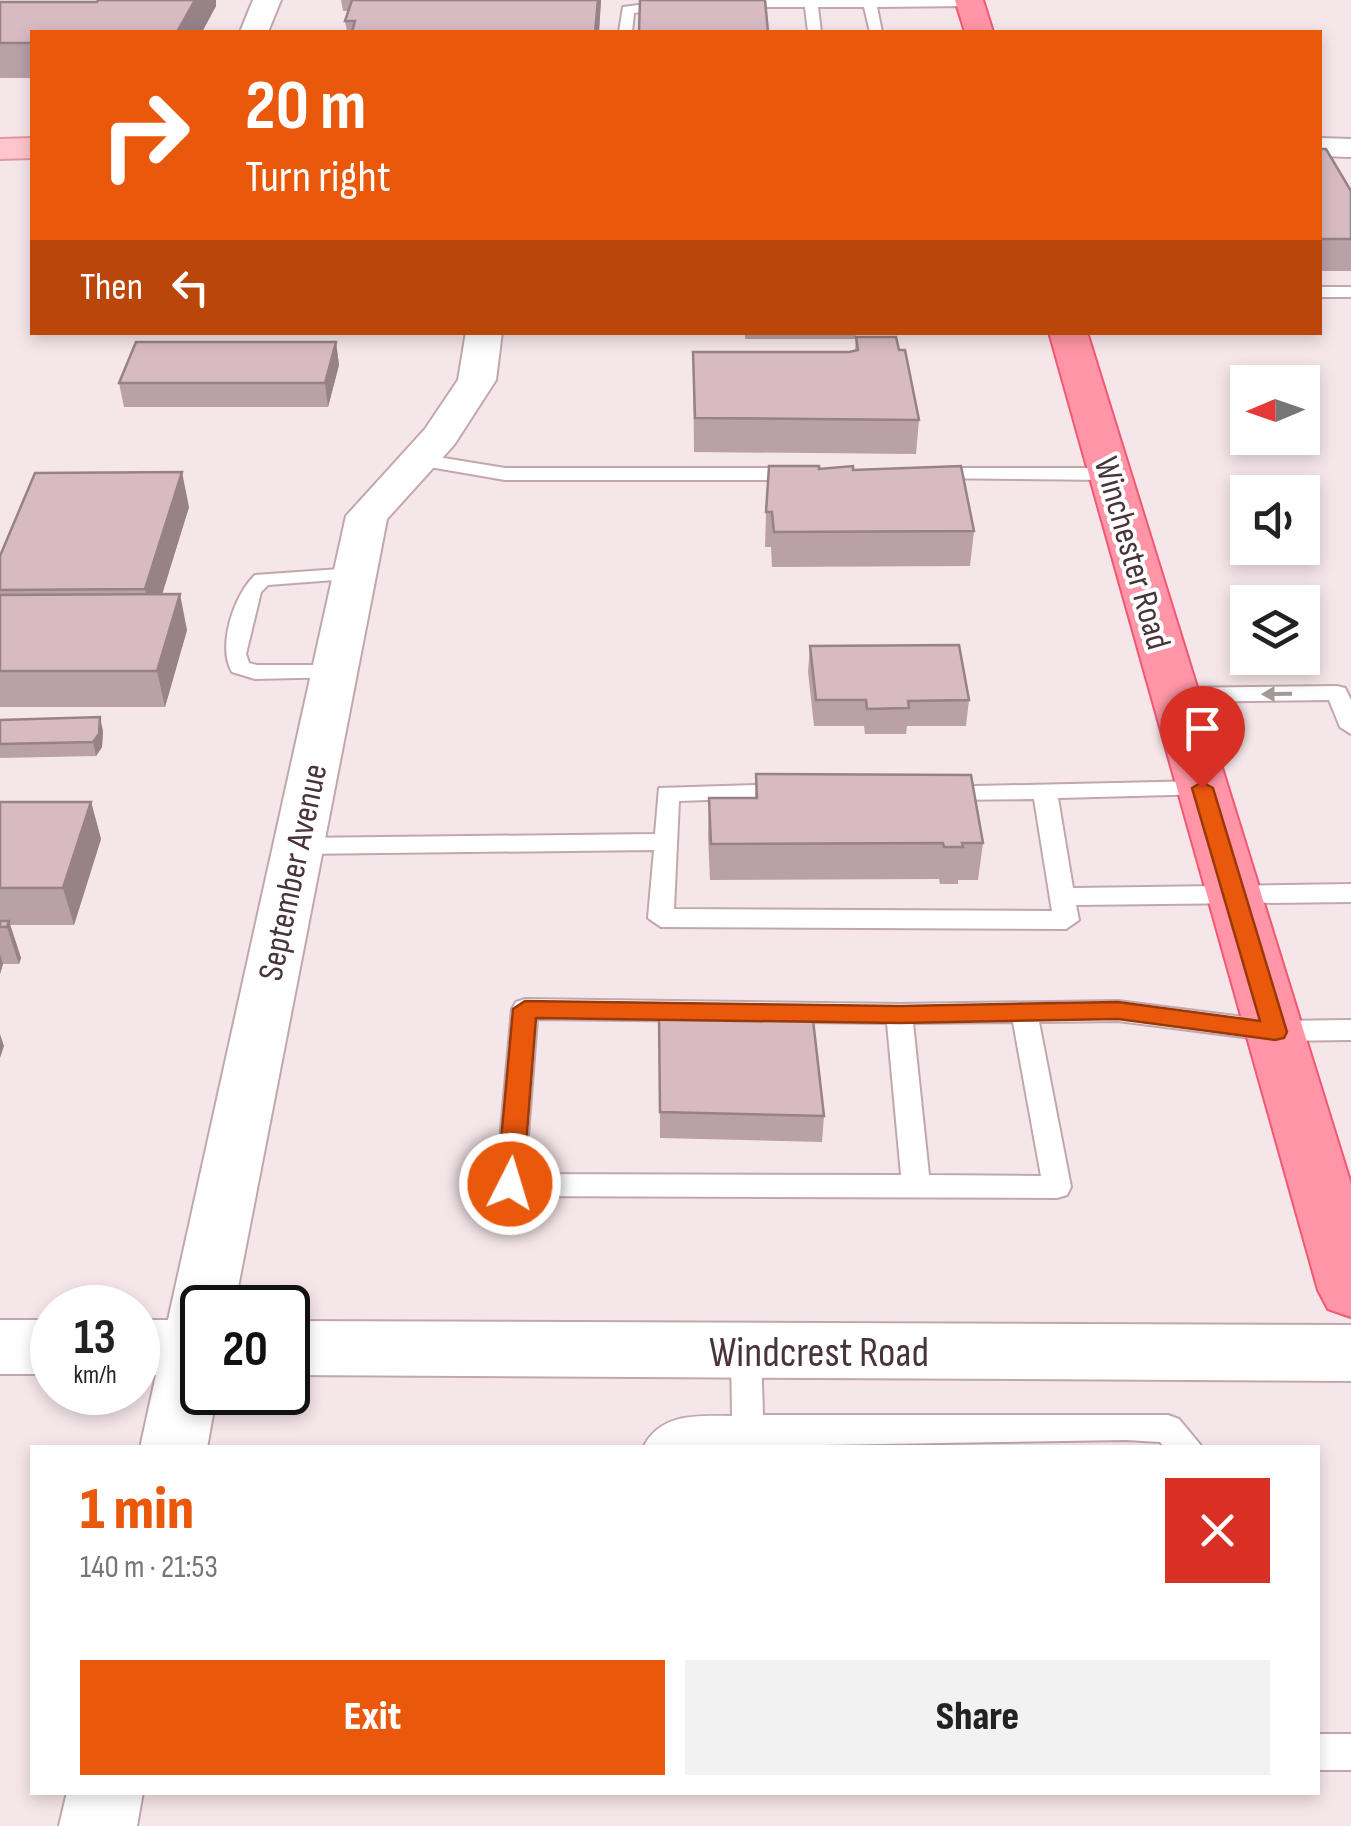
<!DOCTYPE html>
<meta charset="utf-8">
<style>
:root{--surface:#fff;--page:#f2f2f2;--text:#222;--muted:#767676;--accent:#ea580c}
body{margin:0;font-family:"Sofia Sans Condensed",sans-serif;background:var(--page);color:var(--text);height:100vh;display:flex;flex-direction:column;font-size:38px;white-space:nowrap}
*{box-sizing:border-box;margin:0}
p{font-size:32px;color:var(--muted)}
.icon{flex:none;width:55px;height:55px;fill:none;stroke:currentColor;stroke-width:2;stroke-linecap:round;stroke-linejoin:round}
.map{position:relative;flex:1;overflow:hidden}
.details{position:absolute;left:30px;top:1445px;width:1290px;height:350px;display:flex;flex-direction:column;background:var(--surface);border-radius:0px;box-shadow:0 5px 15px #0003}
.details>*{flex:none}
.hud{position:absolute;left:30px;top:30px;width:1292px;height:305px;border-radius:0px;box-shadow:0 5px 15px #0003;background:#ea580c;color:#fff;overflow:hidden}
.needle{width:65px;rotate:268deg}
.controls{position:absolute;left:1230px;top:365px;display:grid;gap:20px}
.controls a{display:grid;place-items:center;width:90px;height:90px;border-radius:0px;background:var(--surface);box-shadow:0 5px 15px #0003;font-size:50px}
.speed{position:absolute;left:30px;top:1285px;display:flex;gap:20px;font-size:50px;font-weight:700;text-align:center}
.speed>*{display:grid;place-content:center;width:130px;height:130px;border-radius:50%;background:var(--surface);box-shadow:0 5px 15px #0003;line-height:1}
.speed small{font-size:25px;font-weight:400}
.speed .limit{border:5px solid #111;border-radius:15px;background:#fff;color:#111}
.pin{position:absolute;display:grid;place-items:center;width:85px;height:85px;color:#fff;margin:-102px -42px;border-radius:50% 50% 50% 0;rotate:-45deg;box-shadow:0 0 10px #0007}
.pin .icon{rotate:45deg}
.me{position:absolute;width:110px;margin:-55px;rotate:5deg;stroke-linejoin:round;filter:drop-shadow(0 0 8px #0008)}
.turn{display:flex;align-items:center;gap:35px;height:210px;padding:0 50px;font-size:45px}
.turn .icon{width:130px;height:130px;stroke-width:2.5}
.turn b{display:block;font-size:70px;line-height:85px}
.then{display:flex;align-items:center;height:95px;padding:0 50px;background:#0003;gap:20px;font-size:38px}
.round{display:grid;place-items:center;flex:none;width:105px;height:105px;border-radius:0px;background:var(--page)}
.overview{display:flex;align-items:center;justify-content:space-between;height:170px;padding:0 50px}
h1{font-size:60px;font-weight:800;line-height:75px;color:var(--accent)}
.primary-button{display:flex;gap:20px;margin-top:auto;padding:20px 50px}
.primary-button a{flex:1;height:115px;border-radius:0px;background:var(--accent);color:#fff;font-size:40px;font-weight:800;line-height:115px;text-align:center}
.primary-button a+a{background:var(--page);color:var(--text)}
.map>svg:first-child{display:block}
</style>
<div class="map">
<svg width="1351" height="1826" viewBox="0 0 1351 1826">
<rect width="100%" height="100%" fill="#f5e6e9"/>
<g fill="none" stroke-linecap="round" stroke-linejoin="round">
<defs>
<path id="lane" d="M734,0H974L976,2L969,6L877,7L882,32H870L864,7H818L821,32H808L805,7H729V1Z
M669,1L674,2V8L634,13L632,32H619L623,7Z
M1320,287H1351V297H1320Z
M419,454L505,468H803L813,474L803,480H505L412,464V456Z
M928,468H1109L1119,474L1109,480L921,478V470Z
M354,568L361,570V578L268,585L261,592L246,654L249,663L257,665H334L342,667L345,672L342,677L255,679L232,672C217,646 234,595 255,575Z
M1337,686L1345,688L1351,700V734L1340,727L1329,700L1175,702L1164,695L1175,688Z
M1202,781L1210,784L1214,789L1210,794L1058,798L1073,888L1351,884V902L1076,905L1079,920L1066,929L661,927L648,918L654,850L298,854L286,846L298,838L655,834L659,788L786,784L798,792L794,797L679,801L674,909L1052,911L1034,799L941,800L929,792L933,787Z
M525,999L899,1004L1118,1001L1275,1021L1351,1020V1040L1275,1041L1118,1021L1039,1022L1071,1187L1067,1195L1057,1198L510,1196L500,1193L496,1185L512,1009L516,1002ZM537,1019L887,1023L901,1175L525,1174ZM1013,1022L1041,1176L929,1175L913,1023Z
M746,1337L757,1341L761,1350L763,1415H1168L1179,1419L1203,1448H1165L1160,1442L1126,1440L643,1448C660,1412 699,1416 732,1416L731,1350L735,1341Z
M1318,1734H1351V1770H1318Z"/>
<path id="street" d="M253,0H281L268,32H240Z
M1320,138L1351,139V157L1320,156Z
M466,332H502L496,380L454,445L387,519L234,1308H202V1392H217L207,1448H140L156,1375L138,1374V1320H168L346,516L425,429L458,380Z
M0,1320H52V1374H0Z
M288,1321L1351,1325V1381L288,1375Z
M67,1792H143L137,1826H59Z"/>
<path id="secondary" d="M32,138V158L0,159V139Z"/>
<path id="primary" d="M955,0H983L993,32H965Z
M1049,332H1087L1351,1184V1317L1328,1309L1318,1290Z"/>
</defs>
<use href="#lane" stroke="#c2a7ad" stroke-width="4"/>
<use href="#street" stroke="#c2a7ad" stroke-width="4"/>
<use href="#secondary" stroke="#e496a1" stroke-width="4"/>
<use href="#primary" stroke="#f25773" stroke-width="4"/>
<use href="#lane" fill="#fff" fill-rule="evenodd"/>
<use href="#street" fill="#fff" fill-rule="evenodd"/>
<use href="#secondary" fill="#ffc6cd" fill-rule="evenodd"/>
<use href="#primary" fill="#ff95a6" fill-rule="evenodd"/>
</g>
<path fill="#baa0a7" d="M98,0H216V6L202,32H32V78H0V2H97Z
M341,0H601L599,32H347L345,21L349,11H343Z
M1320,149L1351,191V271H1320Z
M745,332H856L855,339H745Z
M856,337L899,350L919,420L916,454L694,452L693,352H849L855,351Z
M336,342L339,365L328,407H124L119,383Z
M819,469L853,470L974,531L970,566L772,567L771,547H765L766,512Z
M189,507L162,594L187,630L165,707H0V556Z
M810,646L969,700L966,726H907L906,734H865L864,726H814L808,672Z
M0,720L103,731L102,747L96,756L0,758Z
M756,774L983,843L978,880H958V884H940L939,879L710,880L708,835L709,798H755Z
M0,802H91L101,839L74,925H10L21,958L19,964H3L0,974Z
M659,1014L824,1116L822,1142L660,1138Z"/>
<path fill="#978288" d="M195,0H216V6L202,32H177Z
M598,0H601L599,32H595Z
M336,342L339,365L328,407L325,383Z
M182,472L189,507L153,624L145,589Z
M180,594L187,630L165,707L157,671Z
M100,717L103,731L102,747L96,756L93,742Z
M91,802L101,839L74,925L63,888Z
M9,921L21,958L19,964L7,927Z
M0,954L3,964L0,974Z
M0,1034L4,1046L0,1058Z"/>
<path fill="#d8bac2" stroke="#978288" stroke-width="2.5" d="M98,0H195L177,32H32V43H0V2H97Z
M352,0H598L595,32H352L355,21H345Z
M640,0H765L768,32H639Z
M1320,149H1326L1351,191V239H1320Z
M856,337H896L899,350H905L919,420L695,418L693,352H849L858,350Z
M136,342H336L325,383H119Z
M769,466H819V469L853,466V470L961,466L974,531L774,532L772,512H766Z
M182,472L145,589L0,590V556L35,473Z
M180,594L157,671H0V595Z
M959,645L969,700L908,701L909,708L867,709L866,700H816L810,646Z
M100,717L99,734L93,742L0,744V720Z
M756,774L971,775L983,843H962L963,847H944L943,843L711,844L709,798H757Z
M0,802H91L63,888H0Z
M0,921H9L7,927H0Z
M812,1011L824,1116L660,1112L659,1014Z"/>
<defs><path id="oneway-solid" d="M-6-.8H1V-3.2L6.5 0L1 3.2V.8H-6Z" transform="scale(2.5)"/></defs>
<use fill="#a49a9c" href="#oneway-solid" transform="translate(1277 694) rotate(179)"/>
<path fill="#ea580c" stroke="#983908" stroke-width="2.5" d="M1202,782L1213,788L1287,1032L1284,1038L1275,1040L1118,1019L900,1023L536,1018L523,1184L510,1195L501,1192L497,1184L513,1009L525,1001L900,1006L1118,1002L1260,1021L1192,788Z"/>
<g text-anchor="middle" stroke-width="8" stroke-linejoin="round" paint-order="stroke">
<g font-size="35" fill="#49343a" stroke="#fff">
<text transform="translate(1133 553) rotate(74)" y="12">Winchester Road</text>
<text transform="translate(292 872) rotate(-78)" y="12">September Avenue</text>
</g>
<g font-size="42" fill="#49343a" stroke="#fff">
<text x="819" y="1366">Windcrest Road</text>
</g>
</g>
</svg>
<div class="controls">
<a><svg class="needle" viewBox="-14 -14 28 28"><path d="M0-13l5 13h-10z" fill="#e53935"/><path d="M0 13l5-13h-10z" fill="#767676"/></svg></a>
<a><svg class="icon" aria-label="sound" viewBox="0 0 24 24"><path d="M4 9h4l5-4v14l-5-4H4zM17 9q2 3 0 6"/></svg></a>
<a><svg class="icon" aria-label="layers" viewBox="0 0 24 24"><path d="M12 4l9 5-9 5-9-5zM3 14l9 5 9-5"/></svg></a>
</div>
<div class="speed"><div>13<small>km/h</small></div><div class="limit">20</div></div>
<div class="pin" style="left:1202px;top:788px;background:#d93025"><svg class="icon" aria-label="arrive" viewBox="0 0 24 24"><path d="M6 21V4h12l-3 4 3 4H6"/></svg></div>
<svg class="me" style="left:510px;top:1184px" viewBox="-20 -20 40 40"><circle r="17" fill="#ea580c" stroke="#fff" stroke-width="3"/><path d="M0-11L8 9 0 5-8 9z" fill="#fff"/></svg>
<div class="hud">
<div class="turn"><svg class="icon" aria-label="right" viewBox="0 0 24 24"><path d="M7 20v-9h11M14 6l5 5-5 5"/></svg><div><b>20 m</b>Turn right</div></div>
<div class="then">Then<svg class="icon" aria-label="left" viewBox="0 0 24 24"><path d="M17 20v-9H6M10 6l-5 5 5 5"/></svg></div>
</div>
<section class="details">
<div class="overview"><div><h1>1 min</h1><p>140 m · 21:53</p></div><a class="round" style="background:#d93025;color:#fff"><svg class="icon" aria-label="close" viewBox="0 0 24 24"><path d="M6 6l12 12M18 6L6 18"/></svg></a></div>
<div class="primary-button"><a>Exit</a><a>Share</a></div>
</section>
</div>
